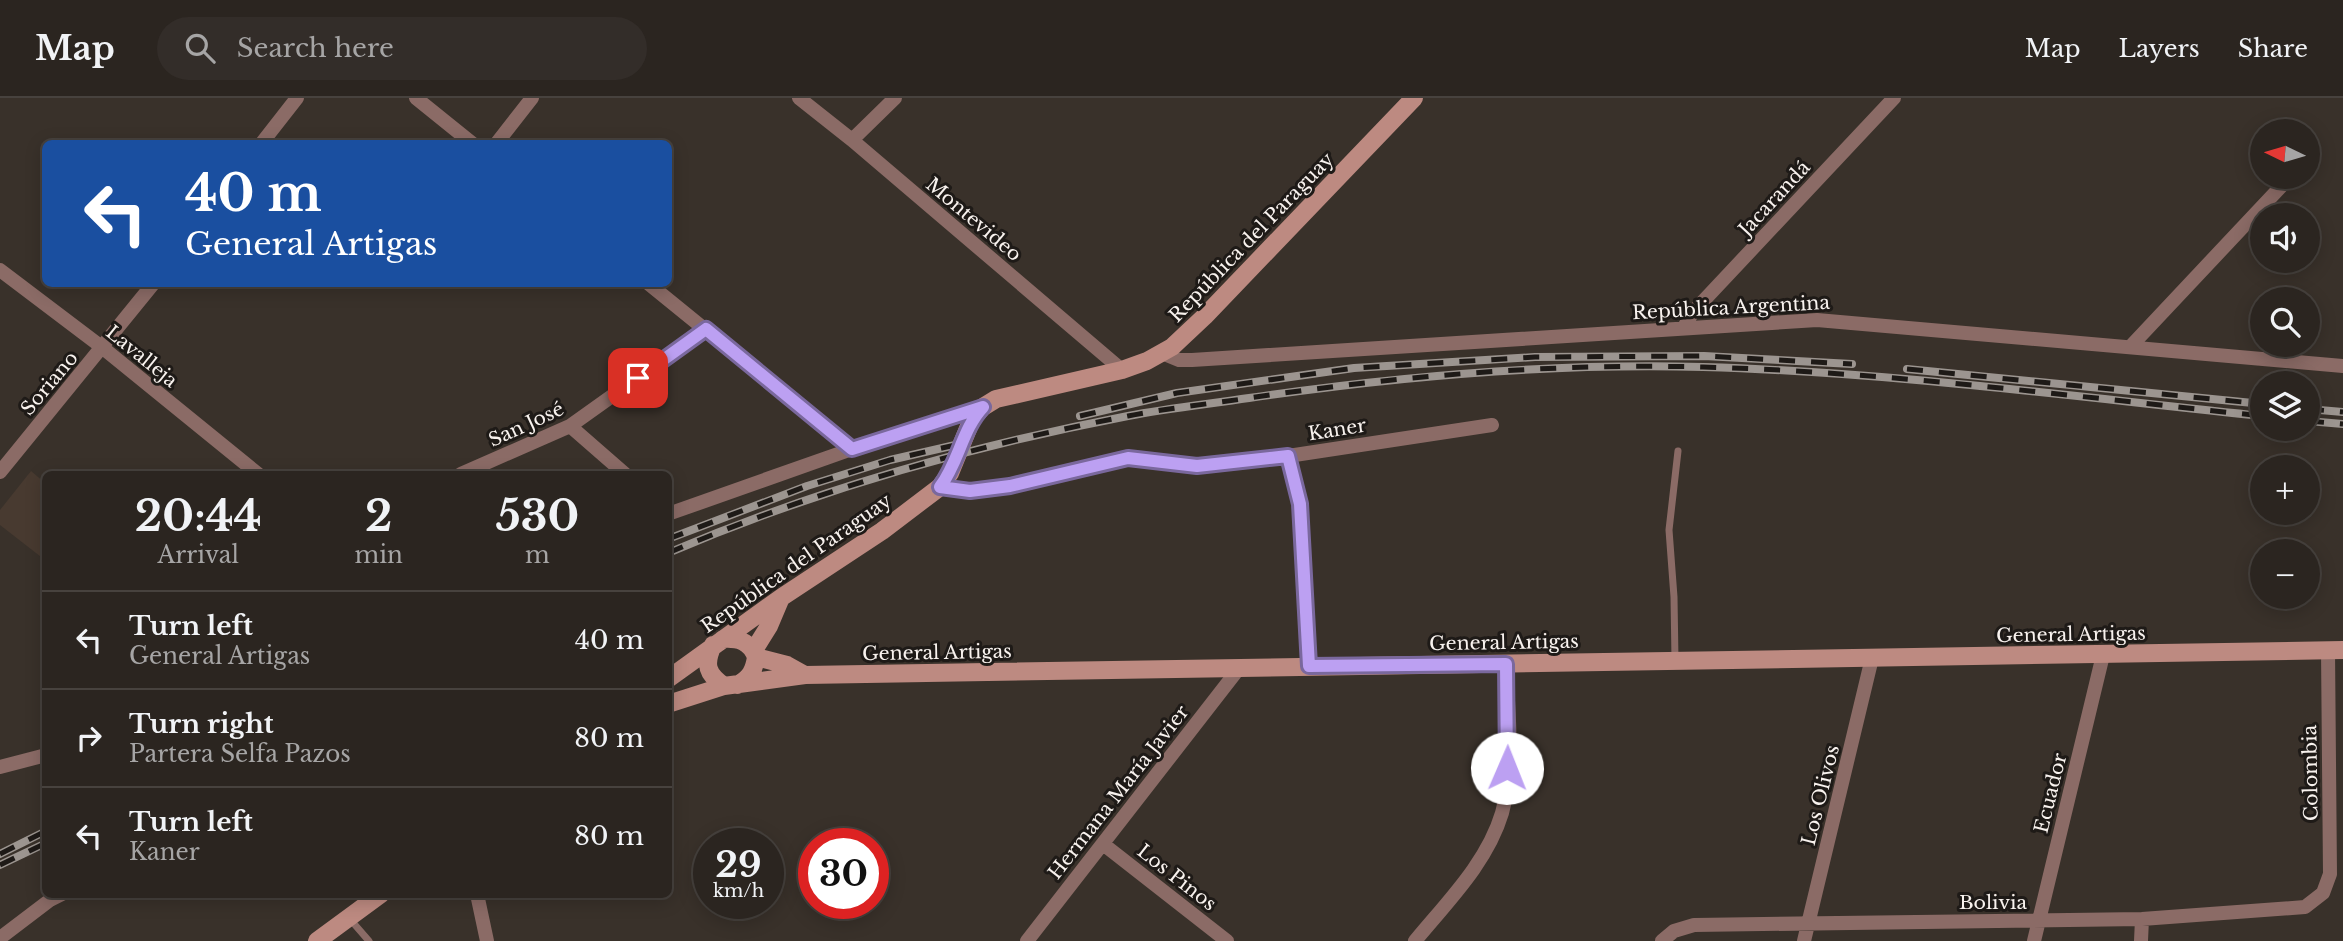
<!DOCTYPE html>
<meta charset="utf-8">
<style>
:root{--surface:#2b2520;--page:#332d29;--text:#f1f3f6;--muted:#a6a5a5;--line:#47423e}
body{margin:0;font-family:"Libre Baskerville",serif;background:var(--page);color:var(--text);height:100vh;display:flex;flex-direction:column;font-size:26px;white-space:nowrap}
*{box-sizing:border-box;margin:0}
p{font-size:23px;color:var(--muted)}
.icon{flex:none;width:38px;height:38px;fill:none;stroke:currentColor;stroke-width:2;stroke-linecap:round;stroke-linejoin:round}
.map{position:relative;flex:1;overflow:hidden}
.panel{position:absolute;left:42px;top:373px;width:630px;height:427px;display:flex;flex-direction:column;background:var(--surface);border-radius:10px;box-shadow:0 4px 18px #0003,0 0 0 2px var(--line)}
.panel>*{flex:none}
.top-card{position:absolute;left:42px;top:42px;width:630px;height:147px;border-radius:10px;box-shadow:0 4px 18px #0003,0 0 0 2px var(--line);background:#1a4fa0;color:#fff;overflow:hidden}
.needle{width:46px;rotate:275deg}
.fabs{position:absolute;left:2250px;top:21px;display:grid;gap:14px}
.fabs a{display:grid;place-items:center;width:70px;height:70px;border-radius:50%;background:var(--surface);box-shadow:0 4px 18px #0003,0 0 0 2px var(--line);font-size:35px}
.speed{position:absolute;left:693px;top:730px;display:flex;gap:14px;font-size:35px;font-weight:700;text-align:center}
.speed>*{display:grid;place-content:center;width:91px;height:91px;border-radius:50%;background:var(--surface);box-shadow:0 4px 18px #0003,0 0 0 2px var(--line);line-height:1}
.speed small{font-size:18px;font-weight:400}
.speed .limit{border:10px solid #d22;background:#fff;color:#111}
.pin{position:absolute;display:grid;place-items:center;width:60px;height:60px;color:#fff;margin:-30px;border-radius:14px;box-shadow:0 4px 10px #0006}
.me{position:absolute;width:77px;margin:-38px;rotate:1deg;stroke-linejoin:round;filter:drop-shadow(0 0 5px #0008)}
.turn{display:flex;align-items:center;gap:24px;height:147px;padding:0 28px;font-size:32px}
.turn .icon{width:91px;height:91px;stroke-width:2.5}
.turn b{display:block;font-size:49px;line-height:60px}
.eta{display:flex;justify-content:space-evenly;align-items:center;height:119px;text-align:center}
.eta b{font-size:42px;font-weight:700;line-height:49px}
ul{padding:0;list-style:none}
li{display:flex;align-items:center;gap:21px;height:98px;padding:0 28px;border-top:2px solid var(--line)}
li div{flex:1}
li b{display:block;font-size:26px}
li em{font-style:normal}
header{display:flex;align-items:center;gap:42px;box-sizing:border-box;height:98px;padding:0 35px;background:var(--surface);border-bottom:2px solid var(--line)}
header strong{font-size:33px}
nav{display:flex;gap:38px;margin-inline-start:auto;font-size:24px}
.search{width:490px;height:63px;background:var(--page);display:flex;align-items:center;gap:18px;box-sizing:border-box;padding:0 24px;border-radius:38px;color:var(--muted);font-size:26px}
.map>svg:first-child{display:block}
</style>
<header>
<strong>Map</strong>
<div class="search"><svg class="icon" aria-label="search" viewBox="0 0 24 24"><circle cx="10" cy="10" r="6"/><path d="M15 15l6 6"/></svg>Search here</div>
<nav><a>Map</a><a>Layers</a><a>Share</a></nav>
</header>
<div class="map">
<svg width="2343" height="843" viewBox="0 0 2343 843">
<rect width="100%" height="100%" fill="#39312a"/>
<path fill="#483a30" d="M31,373L45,385V462L0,427V412Z"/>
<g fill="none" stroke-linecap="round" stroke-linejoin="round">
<path stroke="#8b6b66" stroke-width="7" d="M1675,562L1674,499L1669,432L1678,353
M349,820L369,843"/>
<path stroke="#8b6b66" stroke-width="14" d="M416,0L473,46
M799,0L852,42L1122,272
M852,42L895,0
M261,46L297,0
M496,46L532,0
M0,172L103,250L258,376
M649,186L852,351
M1684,229L1693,214L1894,0
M2131,248L2288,81
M1162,255L1179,262H1192L1817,222L2343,268
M570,328L625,376
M1288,358L1300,406L1309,568
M0,374L153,186
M461,376L570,328L706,231
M940,389L969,393L1010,388L1128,360L1197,368L1288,358L1492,327
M668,416L852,351L982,309
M0,669L46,657
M1103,746L1227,843
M477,796L487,843
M0,840L50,802L62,796
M1027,843L1240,569
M1415,843C1447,804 1487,765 1502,715C1515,668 1508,614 1506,566
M1662,843L1674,833L1694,827L2142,821L2305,809L2323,795L2330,776L2328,552
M1804,843L1872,560
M2034,843L2103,557
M2141,843L2142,821"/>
<path stroke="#bd8a81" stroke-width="18" d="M723,541C738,540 750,543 756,559C754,573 750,580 737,587
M713,547C704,567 707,576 724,588
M754,552L769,528L780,502
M756,559L787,567L805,577
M668,581L782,499L882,433L940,389L950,375L972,321L983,309L996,301L1122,272L1147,263L1172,249L1205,218L1414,0
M668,606L724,588L805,577L2343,552
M317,843L381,796"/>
<defs>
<path id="rail" d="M1907,271L2263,306
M2308,311L2343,314
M1080,318L1177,295L1354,270L1535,259L1704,258L1852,266
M2308,323L2343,326
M668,441L807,388L890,362L964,345
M668,455C816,392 971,348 1128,318C1168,310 1209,306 1249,300C1399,278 1551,265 1703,269C1890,274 2077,299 2263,318
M0,756L46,733
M0,767L46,745"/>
</defs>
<use href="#rail" stroke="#9c9590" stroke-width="8"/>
<use href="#rail" stroke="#1e1a17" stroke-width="5" stroke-dasharray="16" stroke-linecap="butt"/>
</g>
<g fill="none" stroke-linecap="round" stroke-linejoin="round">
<defs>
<path id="route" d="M638,280L706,231L852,351L983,309C962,331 959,364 940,389L970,393L1010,388L1128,360L1197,368L1288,358L1300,406L1309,568L1506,566L1507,670"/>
</defs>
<use href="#route" stroke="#7a689d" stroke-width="18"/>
<use href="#route" stroke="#bca0f2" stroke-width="12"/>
</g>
<g text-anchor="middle" stroke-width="6" stroke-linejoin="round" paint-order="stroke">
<g font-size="19" fill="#f8f2ee" stroke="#1e1a17">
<text transform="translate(1774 100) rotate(-47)" y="7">Jacarandá</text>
<text transform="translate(974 121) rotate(40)" y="7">Montevideo</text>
<text transform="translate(1251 139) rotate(-46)" y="7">República del Paraguay</text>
<text transform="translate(1731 209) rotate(-3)" y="7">República Argentina</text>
<text transform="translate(142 258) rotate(39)" y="7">Lavalleja</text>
<text transform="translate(49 285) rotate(-50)" y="7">Soriano</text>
<text transform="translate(526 326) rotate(-25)" y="7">San José</text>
<text transform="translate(1337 331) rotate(-9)" y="7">Kaner</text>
<text transform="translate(796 465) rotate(-35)" y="7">República del Paraguay</text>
<text transform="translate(2071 536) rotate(-1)" y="7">General Artigas</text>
<text transform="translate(1504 544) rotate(-1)" y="7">General Artigas</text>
<text transform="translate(937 554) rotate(-1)" y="7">General Artigas</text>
<text transform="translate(2310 675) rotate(-91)" y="7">Colombia</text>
<text transform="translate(1118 694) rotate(-52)" y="7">Hermana María Javier</text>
<text transform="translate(2050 695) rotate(-76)" y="7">Ecuador</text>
<text transform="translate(1820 697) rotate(-76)" y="7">Los Olivos</text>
<text transform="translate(1177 779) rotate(38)" y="7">Los Pinos</text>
<text x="1993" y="811">Bolivia</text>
</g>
</g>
</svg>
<div class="fabs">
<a><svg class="needle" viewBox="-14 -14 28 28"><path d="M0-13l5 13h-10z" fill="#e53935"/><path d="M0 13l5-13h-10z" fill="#a6a5a5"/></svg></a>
<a><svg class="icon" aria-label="sound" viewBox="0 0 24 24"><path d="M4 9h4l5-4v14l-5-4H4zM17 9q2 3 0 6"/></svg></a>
<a><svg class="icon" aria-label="search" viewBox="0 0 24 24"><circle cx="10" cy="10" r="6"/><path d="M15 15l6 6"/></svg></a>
<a><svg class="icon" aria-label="layers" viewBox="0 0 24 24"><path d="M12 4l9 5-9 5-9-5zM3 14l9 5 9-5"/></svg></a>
<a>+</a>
<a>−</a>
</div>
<div class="speed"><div>29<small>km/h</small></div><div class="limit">30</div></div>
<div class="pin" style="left:638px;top:280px;background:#d93025"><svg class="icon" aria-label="arrive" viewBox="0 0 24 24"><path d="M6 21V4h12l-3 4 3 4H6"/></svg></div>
<svg class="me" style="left:1507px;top:670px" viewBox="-20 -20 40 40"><circle r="19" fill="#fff"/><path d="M0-13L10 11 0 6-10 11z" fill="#bca0f2"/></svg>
<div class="top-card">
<div class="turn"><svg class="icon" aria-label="left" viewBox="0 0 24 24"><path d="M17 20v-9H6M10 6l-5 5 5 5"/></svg><div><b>40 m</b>General Artigas</div></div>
</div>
<section class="panel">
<div class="eta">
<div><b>20:44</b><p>Arrival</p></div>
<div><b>2</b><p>min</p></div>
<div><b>530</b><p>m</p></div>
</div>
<ul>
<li><svg class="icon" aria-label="left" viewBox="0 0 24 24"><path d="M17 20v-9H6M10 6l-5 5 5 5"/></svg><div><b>Turn left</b><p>General Artigas</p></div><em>40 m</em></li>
<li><svg class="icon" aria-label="right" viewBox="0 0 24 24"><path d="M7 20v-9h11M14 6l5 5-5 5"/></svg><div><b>Turn right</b><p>Partera Selfa Pazos</p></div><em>80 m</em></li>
<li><svg class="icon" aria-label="left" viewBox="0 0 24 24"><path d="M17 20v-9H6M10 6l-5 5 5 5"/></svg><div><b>Turn left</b><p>Kaner</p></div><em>80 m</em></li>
</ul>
</section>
</div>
